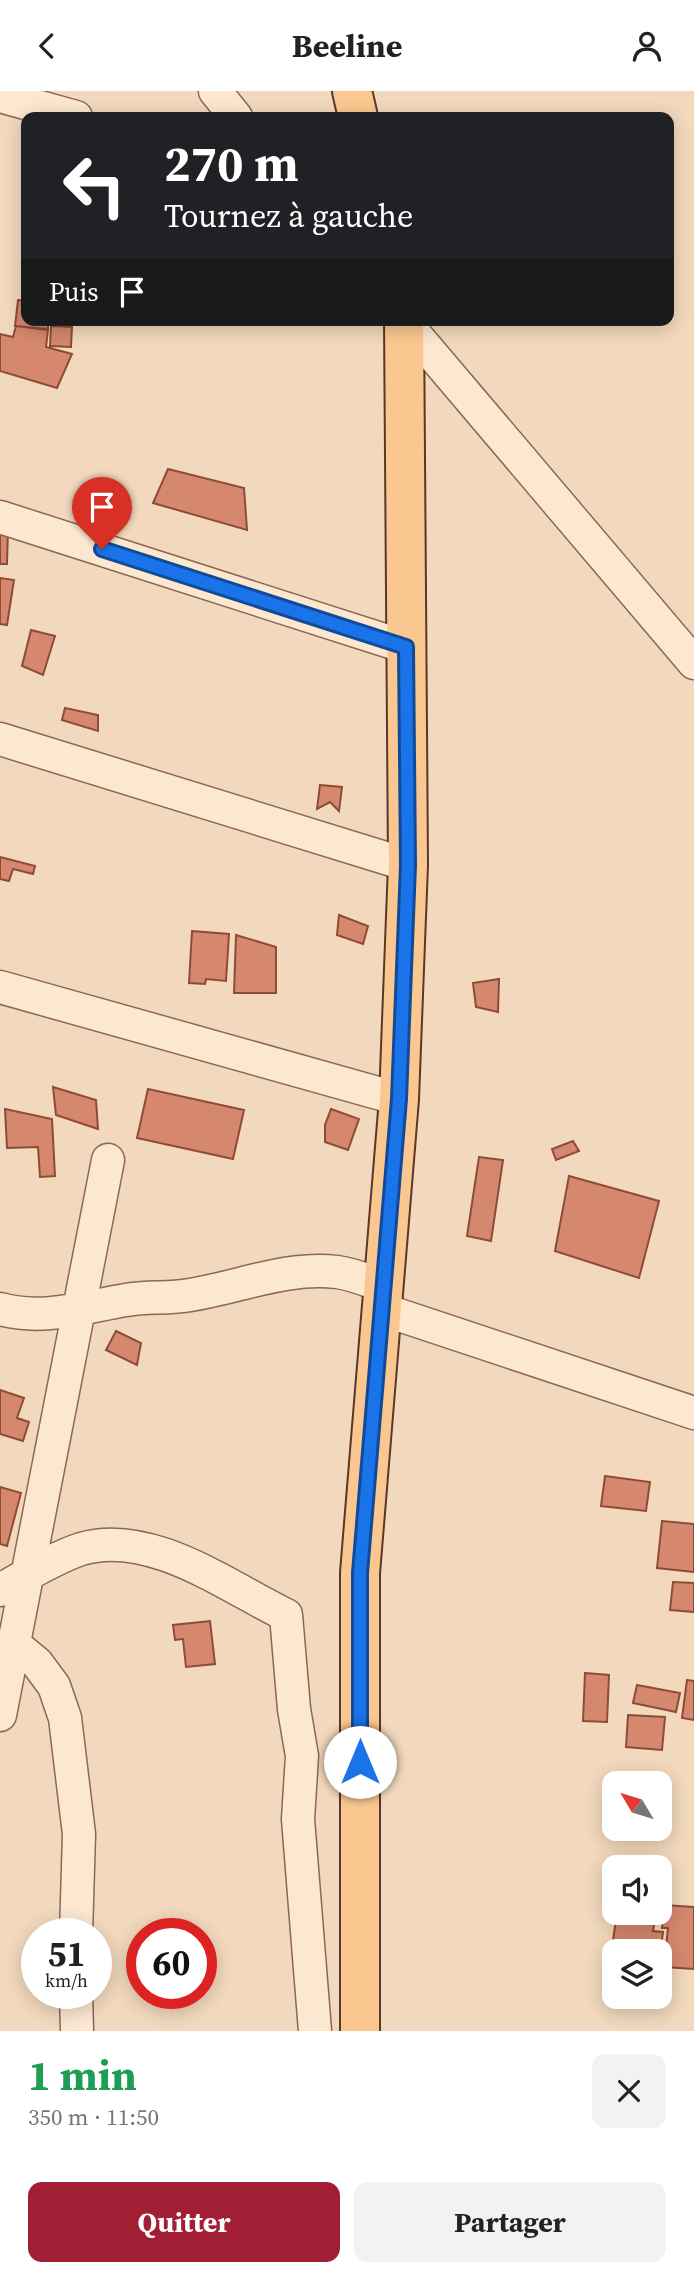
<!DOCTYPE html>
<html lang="fr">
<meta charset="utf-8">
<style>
:root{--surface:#fff;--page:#f2f2f2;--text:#222;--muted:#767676;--accent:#a11e35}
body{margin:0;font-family:"Source Serif 4",serif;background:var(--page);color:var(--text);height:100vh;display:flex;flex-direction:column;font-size:26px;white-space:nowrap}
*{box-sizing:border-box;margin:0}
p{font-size:23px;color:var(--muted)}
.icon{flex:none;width:38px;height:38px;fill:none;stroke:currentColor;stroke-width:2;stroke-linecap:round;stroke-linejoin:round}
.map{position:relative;height:1940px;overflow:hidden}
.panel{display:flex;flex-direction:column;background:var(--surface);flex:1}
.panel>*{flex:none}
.guide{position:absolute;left:21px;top:21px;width:653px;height:214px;border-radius:14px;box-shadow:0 4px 18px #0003;background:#202124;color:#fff;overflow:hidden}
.needle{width:46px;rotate:308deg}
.tools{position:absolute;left:602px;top:1680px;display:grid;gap:14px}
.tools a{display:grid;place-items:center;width:70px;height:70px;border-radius:14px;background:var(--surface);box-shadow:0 4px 18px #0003;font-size:35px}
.speed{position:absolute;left:21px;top:1827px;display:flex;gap:14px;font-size:35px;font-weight:700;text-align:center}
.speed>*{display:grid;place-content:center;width:91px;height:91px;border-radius:50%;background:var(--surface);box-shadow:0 4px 18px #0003;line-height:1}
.speed small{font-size:18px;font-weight:400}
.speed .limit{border:10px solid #d22;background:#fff;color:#111}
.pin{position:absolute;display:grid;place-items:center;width:60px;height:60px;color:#fff;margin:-72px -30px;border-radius:50% 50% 50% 0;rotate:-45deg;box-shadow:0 0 7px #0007}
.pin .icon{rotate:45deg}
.me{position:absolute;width:77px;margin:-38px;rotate:0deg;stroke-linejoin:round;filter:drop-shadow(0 0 5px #0008)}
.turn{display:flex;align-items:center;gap:24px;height:147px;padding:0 28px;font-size:32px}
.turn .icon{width:91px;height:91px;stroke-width:2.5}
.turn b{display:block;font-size:49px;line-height:60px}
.then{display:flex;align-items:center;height:66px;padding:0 28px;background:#0003;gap:14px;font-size:26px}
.round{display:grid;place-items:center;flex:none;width:74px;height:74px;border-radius:14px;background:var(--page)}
.overview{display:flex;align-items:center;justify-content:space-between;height:119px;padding:0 28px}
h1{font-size:42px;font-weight:700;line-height:52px;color:#1e9e55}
.action{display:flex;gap:14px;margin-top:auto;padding:14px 28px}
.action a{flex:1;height:80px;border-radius:14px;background:var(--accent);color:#fff;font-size:28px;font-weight:700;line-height:80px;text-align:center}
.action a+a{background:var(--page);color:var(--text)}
header{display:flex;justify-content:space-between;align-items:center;height:91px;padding:0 28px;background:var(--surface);font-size:32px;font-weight:700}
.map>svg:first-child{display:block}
</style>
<header><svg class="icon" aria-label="back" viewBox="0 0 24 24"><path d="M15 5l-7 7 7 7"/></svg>Beeline<svg class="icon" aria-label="person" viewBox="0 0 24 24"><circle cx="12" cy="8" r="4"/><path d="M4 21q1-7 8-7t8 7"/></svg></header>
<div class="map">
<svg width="694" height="1940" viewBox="0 0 694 1940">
<rect width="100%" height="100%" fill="#f2d9bd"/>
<path fill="#d5886e" stroke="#8e4b37" stroke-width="2" d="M18,209L26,210V229H48V238L15,235Z
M16,235L48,239L46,256L72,263L57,297L0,280V243L13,246Z
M51,235L72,236L71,256L50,255Z
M168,378L244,397L247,439L153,412Z
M0,437H8L7,473H0Z
M0,487L14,489L7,534L0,533Z
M31,539L55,545L43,584L22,575Z
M65,617L98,624V640L62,629Z
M320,694L342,696L339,720L330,711L317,718Z
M0,766L35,775L33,783L13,778L9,790L0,788Z
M339,824L368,835L363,853L337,844Z
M192,840L229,843L226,890L206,888L205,893L189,892Z
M236,844L276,856V902H234Z
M499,888L498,921L476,916L473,892Z
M53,996L96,1009L98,1038L56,1024Z
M148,998L244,1019L233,1068L137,1047Z
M5,1018L52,1028L55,1085L40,1086L38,1056L7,1057Z
M331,1018L359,1028L348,1059L325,1051V1034Z
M573,1050L579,1060L556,1069L552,1058Z
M479,1066L503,1069L491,1150L467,1145Z
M569,1085L659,1110L639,1187L555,1160Z
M116,1240L141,1252L137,1274L106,1259Z
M0,1299L24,1307L17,1327L29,1331L23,1350L0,1343Z
M605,1385L650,1391L646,1420L601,1415Z
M0,1396L21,1402L7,1455L0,1453Z
M662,1430L694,1433V1481L657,1477Z
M673,1491L694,1492V1521L670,1519Z
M210,1530L215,1573L186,1576L183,1548L175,1549L173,1534Z
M585,1582L609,1584L607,1631L583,1630Z
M687,1589L694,1590V1629L682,1627Z
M637,1594L680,1602L676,1621L633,1612Z
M628,1624L665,1626L662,1659L626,1656Z
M664,1814L694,1816V1878L664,1876L668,1837H662Z
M617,1822H656L653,1840L663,1841L660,1864V1860H614V1870L610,1869Z"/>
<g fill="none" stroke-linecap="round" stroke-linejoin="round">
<defs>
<path id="minor" d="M215,0L236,26
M0,5L76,26
M403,229L694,572
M0,426L406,556
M0,648L408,774
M0,896L399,1008
M0,1218C43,1230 84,1216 126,1209C147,1205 169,1208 190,1204C239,1196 288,1175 337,1181C353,1183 369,1190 383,1195
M381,1218L694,1322
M0,1499C25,1485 54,1467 81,1458C150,1437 228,1496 286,1524L294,1618L302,1665L298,1728L315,1940
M14,1553L37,1572L54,1595L65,1627L79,1743L76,1843
M0,1624L108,1069
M76,1902L77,1940"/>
<path id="primary" d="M352,0L358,26
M360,1940V1482L399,1008L408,774L404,229"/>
</defs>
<use href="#minor" stroke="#8c6854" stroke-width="35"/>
<use href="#primary" stroke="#593729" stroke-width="42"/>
<use href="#minor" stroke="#fce8d1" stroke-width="32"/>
<use href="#primary" stroke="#fac790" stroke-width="38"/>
</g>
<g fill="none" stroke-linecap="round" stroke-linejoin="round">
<defs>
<path id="route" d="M102,458L406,556L408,774L399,1008L360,1482V1671"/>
</defs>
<use href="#route" stroke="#114b97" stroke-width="18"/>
<use href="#route" stroke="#1a73e8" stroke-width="12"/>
</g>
</svg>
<div class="tools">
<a><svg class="needle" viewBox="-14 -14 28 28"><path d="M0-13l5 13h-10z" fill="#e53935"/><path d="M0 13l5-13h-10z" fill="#767676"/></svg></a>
<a><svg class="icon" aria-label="sound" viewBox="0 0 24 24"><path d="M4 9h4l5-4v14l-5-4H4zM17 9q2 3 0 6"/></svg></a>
<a><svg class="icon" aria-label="layers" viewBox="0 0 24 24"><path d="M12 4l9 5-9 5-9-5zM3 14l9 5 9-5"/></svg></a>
</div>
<div class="speed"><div>51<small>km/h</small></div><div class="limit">60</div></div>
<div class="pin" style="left:102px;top:458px;background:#d93025"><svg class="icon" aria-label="arrive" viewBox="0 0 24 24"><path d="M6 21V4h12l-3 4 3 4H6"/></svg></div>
<svg class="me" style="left:360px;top:1671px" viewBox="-20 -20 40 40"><circle r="19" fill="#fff"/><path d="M0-13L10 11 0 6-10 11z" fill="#1a73e8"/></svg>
<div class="guide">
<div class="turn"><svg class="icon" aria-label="left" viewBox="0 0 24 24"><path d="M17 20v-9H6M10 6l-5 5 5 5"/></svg><div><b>270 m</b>Tournez à gauche</div></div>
<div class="then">Puis<svg class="icon" aria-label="arrive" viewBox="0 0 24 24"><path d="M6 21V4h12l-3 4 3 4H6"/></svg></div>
</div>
</div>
<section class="panel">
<div class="overview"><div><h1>1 min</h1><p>350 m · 11:50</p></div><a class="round"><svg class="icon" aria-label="close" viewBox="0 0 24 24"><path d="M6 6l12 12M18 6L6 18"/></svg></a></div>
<div class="action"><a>Quitter</a><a>Partager</a></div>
</section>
